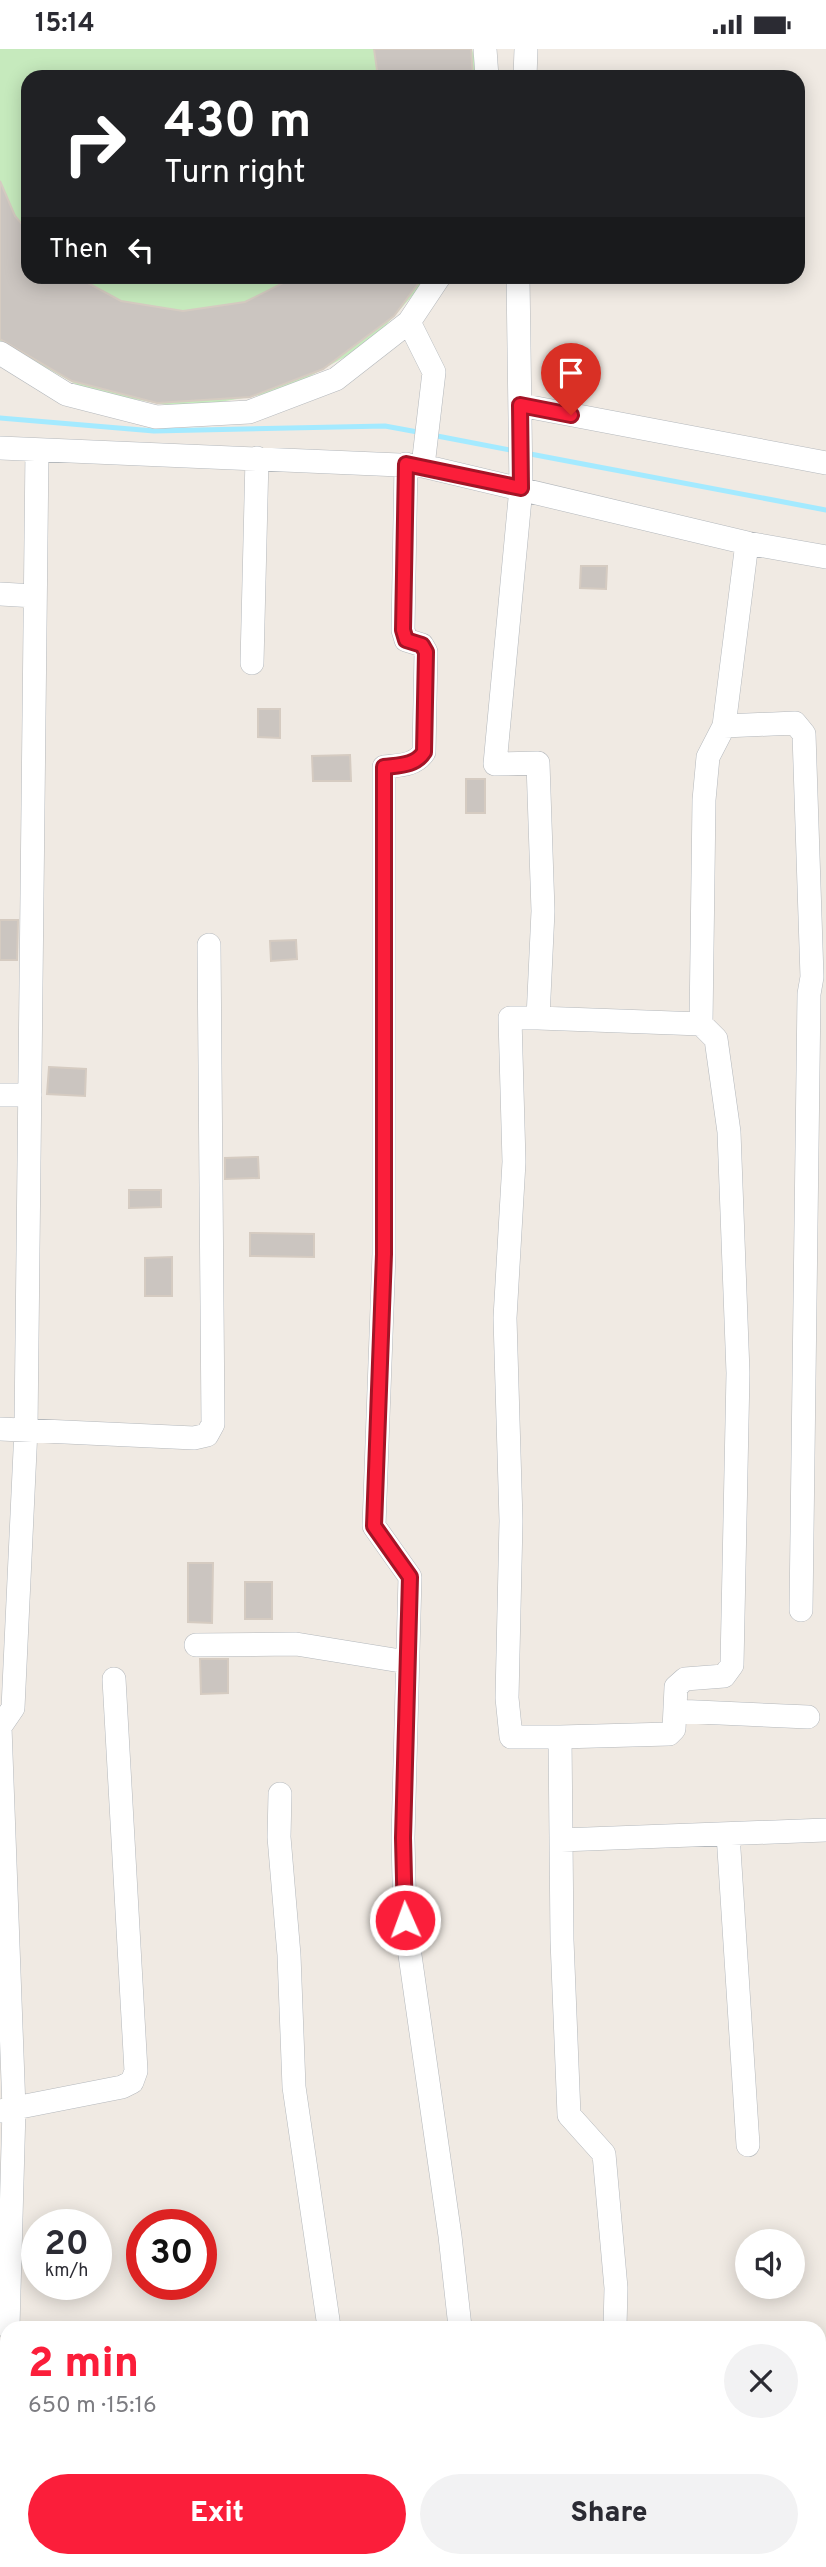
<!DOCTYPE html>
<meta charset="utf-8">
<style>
:root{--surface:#fff;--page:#f2f2f3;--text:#2b2b33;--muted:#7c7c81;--accent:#fb1e3a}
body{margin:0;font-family:Overpass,sans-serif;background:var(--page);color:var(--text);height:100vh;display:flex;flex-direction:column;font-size:26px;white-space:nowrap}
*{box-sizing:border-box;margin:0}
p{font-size:23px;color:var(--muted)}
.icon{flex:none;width:38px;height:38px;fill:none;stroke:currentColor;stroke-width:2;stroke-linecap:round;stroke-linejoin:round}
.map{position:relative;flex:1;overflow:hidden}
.sheet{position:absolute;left:0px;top:2272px;width:826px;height:247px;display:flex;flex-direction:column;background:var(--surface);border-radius:21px 21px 0 0;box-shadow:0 4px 18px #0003}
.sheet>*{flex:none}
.top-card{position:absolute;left:21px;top:21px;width:784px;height:214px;border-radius:21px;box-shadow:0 4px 18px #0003;background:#202124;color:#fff;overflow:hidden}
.tools{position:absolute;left:735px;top:2180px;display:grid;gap:14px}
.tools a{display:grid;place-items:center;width:70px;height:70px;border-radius:50%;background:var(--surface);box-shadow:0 4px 18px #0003;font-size:35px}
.speed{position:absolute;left:21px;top:2160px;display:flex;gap:14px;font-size:35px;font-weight:700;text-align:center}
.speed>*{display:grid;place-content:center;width:91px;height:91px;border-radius:50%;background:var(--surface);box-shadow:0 4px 18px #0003;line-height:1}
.speed small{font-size:18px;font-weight:400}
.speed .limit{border:10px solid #d22;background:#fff;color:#111}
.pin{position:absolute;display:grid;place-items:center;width:60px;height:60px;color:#fff;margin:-72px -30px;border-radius:50% 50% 50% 0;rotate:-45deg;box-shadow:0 0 7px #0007}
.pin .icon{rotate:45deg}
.me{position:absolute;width:77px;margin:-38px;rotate:358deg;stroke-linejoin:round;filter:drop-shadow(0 0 5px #0008)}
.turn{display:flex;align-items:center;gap:24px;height:147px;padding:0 28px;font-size:32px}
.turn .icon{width:91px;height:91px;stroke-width:2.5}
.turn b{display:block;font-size:49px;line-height:60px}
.then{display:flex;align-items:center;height:66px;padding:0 28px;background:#0003;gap:14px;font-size:26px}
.round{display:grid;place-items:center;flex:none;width:74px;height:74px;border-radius:37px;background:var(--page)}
.head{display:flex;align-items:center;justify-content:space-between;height:119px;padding:0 28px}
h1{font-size:42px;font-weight:800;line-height:52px;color:var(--accent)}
.primary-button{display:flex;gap:14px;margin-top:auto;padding:14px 28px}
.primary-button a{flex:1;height:80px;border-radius:42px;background:var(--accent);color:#fff;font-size:28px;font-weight:800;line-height:80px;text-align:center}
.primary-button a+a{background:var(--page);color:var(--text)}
.status{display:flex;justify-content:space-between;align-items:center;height:49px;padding:0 35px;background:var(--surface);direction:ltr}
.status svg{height:19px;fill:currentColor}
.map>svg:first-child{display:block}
</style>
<div class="status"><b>15:14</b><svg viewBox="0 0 49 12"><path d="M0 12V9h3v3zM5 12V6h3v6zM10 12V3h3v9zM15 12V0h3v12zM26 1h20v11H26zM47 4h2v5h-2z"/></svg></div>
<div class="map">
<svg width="826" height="2518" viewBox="0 0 826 2518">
<rect width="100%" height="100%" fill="#f0eae3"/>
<path fill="#c6eabd" d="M0,0H472L479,28H28V228H429L370,294L283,342L185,359L88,342L0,293Z"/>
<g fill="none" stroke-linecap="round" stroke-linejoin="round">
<path stroke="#a4eaff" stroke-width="5" d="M0,369L154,382L385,377L423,384
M432,386L515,402
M525,404L826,461"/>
</g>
<path fill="#cbc5c0" stroke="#d5cbc1" stroke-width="2" d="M374,0H471L473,28H378Z
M0,132L15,167L28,182V228H77L121,252L183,262L245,253L295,228H423L394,267L323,320L250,348L157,354L72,332L0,290Z
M581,517H607L606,540L580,539Z
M258,660H280V689L258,688Z
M350,706L351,732H313L312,707Z
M466,730H485V764H466Z
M0,871H18L17,911H0Z
M296,891L297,910L271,912L270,892Z
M49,1018L86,1020L85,1047L47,1045Z
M258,1108L259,1129L225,1130V1109Z
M129,1141H161V1158L129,1159Z
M250,1184L314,1185V1208L250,1207Z
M172,1208V1247H145V1209Z
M188,1514H213L212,1574L188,1573Z
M245,1533H272V1570H245Z
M200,1610H228V1644L201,1645Z"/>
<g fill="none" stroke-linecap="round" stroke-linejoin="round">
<defs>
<path id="minor" d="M485,0L487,28
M525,28L526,0
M518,228L521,439L495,715L538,714L543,862L538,969H510L514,1113L505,1269L511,1472L507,1649L511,1688H560L562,1891L569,2066L604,2105L616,2239L615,2278
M409,273L434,323L423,417
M0,304L66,345L156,368L249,363L336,330L409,273L439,228
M520,356L826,414
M0,399L423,417L747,494L826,508
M406,415L403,581L406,591L422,596L426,603L424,703C415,717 399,716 384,718V1205L374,1477L410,1528L403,1789L405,1871L450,2187L460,2278
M0,545L35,547
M252,614L257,409
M724,677L795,674L804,685L812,928L809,945L801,1561
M538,969L701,975L704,751L708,708L724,677L747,494
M0,1046H30
M0,1380L194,1389L207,1386L213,1375L209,896
M196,1596L296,1595L407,1613
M675,1662L808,1668
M560,1688L669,1685L674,1680L676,1638L685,1630L724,1627L732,1616L738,1324L729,1083L716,990L701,975
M280,1745L279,1788L289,1906L294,2038L329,2278
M728,1785L748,2096
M561,1791L826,1781
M0,2062L122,2038L132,2033L136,2022L114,1630
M8,2278L14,2060L0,1678L13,1659L26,1380L37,401
M14,2511L15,2518
M139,2511V2518
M228,2511L229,2518
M552,2511V2518"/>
<path id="major" d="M0,2365L7,2364
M819,2389H826"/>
</defs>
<use href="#minor" stroke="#b4b8bc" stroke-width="24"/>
<use href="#major" stroke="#ffa94d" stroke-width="32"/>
<use href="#minor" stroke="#fff" stroke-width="23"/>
<use href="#major" stroke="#ffdfa9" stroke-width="30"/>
</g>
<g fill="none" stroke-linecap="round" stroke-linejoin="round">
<defs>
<path id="route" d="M405,1871L403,1789L410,1528L374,1477L384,1205V718C399,716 415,717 424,703L426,603L422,596L406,591L403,581L406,415L521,439L520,356L571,366"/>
</defs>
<use href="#route" stroke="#a31426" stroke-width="18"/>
<use href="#route" stroke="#fb1e3a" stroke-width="12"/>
</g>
</svg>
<div class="tools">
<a><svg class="icon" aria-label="sound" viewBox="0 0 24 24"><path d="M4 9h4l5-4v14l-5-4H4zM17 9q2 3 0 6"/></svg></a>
</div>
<div class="speed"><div>20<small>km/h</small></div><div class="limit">30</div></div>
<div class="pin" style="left:571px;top:366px;background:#d93025"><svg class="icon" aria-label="arrive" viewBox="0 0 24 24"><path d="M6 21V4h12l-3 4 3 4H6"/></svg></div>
<svg class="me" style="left:405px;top:1871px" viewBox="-20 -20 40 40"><circle r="17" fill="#fb1e3a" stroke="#fff" stroke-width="3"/><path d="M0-11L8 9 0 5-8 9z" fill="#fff"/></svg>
<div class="top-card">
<div class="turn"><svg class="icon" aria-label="right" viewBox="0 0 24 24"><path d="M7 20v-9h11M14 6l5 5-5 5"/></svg><div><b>430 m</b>Turn right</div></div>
<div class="then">Then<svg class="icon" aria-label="left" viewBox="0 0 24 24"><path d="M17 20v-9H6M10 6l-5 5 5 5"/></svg></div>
</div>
<section class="sheet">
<div class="head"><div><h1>2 min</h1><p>650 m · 15:16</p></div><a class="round"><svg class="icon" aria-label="close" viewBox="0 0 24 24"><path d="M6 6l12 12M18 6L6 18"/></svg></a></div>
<div class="primary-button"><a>Exit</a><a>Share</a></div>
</section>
</div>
